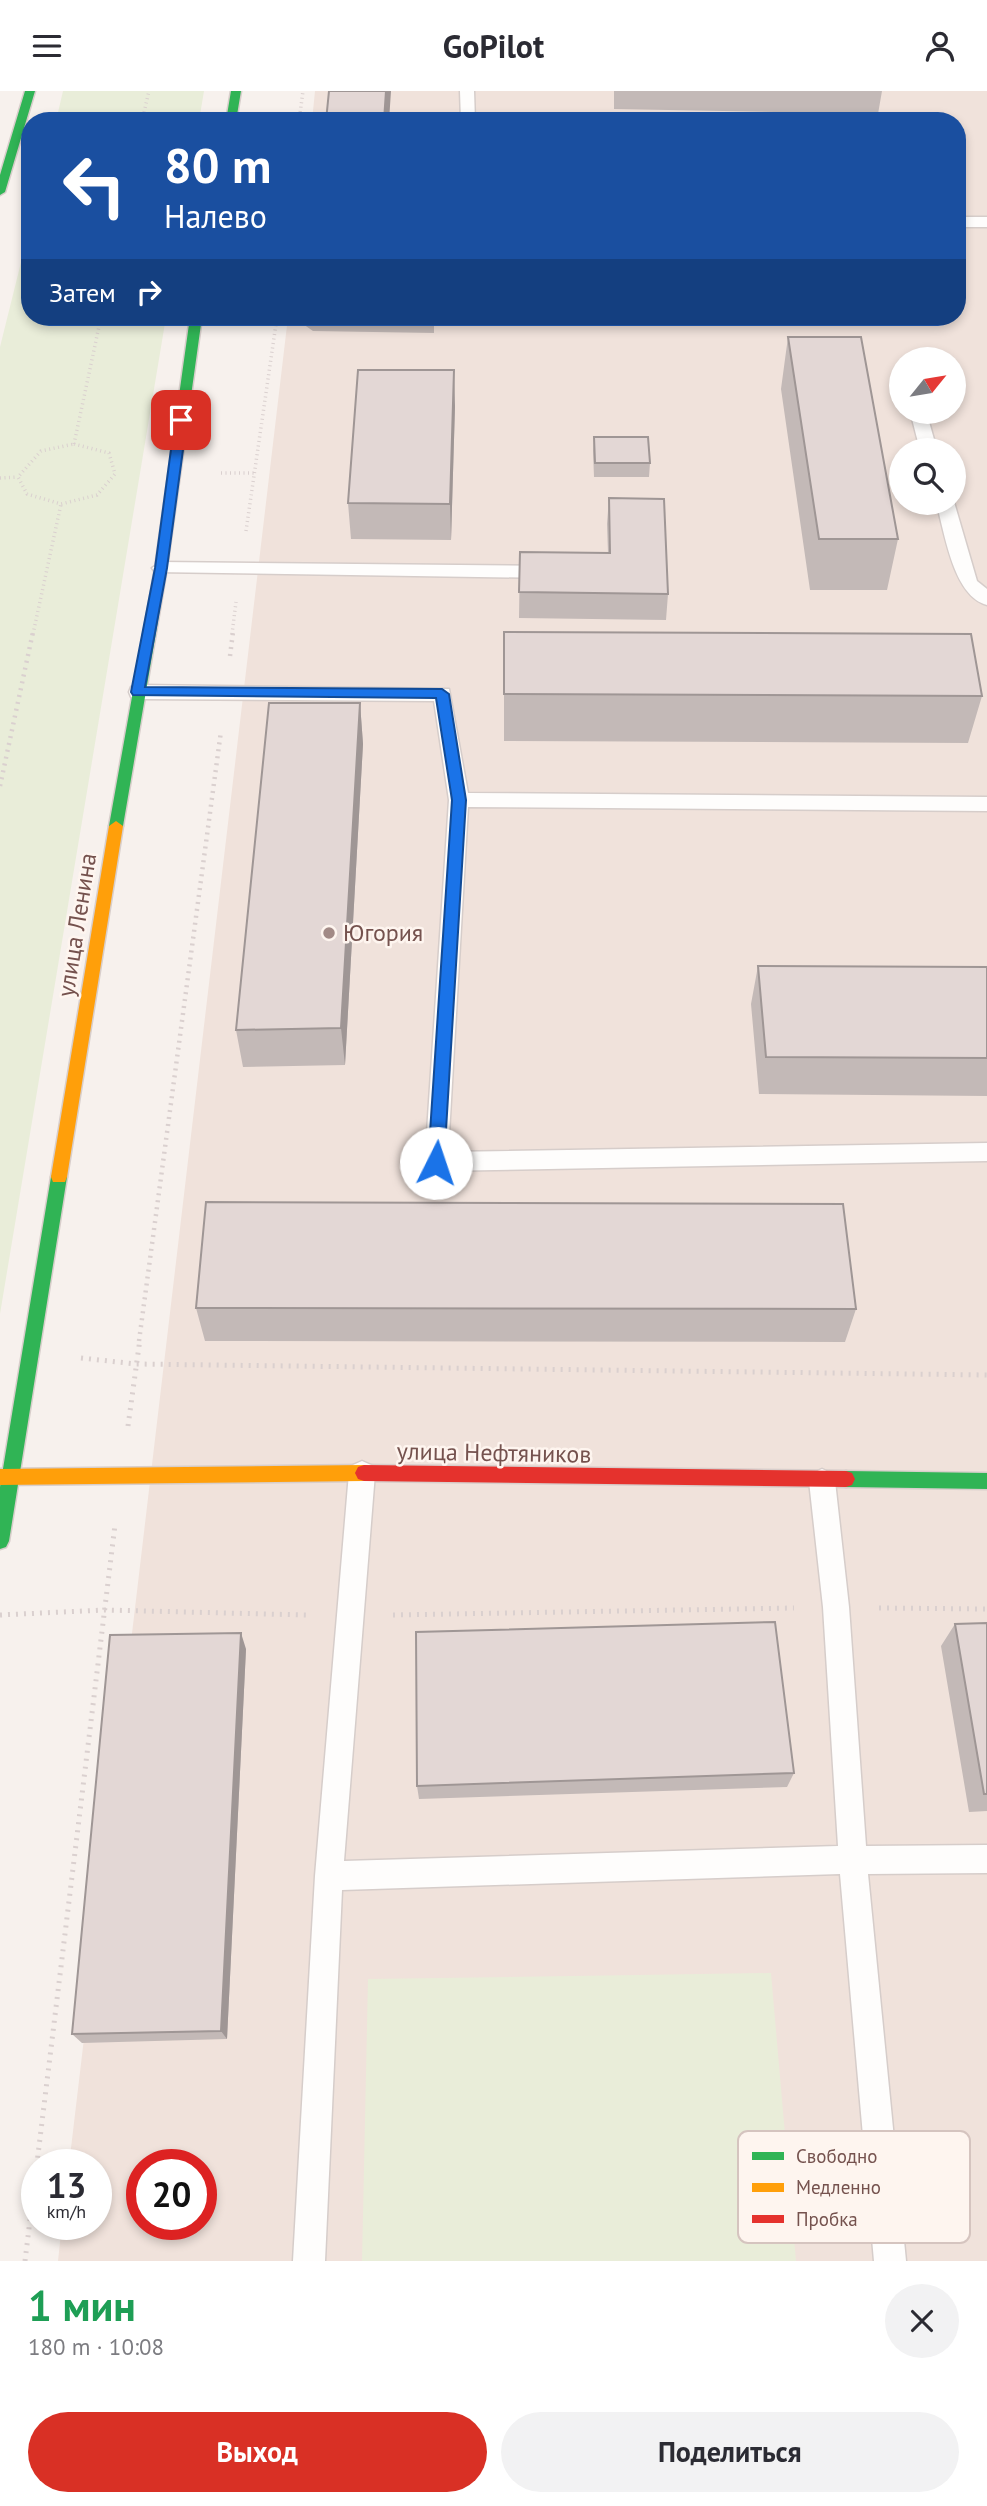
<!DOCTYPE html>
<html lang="ru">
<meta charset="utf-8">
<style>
:root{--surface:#fff;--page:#f2f2f3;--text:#2b2b33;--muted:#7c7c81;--accent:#d93025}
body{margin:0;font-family:"PT Sans",sans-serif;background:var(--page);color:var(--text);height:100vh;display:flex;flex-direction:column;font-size:26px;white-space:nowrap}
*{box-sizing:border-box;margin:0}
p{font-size:23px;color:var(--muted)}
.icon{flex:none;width:38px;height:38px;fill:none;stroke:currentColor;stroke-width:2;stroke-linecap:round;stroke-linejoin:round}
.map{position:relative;height:2170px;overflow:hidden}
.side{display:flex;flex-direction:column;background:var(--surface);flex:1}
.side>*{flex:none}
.top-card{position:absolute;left:21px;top:21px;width:945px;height:214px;border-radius:28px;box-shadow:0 4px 10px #0003;background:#1a4fa0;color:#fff;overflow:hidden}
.needle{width:46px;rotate:60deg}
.fabs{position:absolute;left:889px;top:256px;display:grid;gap:14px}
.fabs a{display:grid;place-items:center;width:77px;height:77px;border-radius:50%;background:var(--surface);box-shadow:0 4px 10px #0003;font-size:35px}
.speed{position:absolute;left:21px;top:2058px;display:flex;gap:14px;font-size:35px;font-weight:700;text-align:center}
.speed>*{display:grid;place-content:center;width:91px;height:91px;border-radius:50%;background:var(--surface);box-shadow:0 4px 10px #0003;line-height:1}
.speed small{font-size:18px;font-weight:400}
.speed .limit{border:10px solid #d22;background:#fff;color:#111}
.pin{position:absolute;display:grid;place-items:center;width:60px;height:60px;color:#fff;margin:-30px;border-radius:14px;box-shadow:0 4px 10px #0006}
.me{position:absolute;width:77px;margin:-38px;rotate:4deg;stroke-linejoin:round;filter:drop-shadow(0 0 5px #0008)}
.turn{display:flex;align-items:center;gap:24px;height:147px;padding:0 28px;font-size:32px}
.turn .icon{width:91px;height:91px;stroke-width:2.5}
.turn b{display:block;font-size:49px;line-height:60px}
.then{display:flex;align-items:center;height:66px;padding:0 28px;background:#0003;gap:14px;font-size:26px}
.round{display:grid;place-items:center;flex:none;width:74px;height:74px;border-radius:37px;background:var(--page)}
.headline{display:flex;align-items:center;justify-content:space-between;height:119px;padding:0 28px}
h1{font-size:42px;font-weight:600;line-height:52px;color:#1e9e55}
.primary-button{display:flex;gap:14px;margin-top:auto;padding:14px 28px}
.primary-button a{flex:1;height:80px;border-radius:42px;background:var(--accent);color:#fff;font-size:28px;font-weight:600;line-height:80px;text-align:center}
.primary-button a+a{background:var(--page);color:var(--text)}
header{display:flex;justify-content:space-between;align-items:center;height:91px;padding:0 28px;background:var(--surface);font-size:32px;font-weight:600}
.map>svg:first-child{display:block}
</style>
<header><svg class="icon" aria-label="menu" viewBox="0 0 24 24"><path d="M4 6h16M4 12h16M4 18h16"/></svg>GoPilot<svg class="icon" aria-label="person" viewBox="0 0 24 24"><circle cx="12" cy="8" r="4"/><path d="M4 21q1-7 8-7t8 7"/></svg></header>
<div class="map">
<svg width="987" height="2170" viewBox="0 0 987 2170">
<rect width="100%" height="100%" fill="#f7f1ed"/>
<path fill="#f0e2db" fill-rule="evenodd" d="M315,0H987V2170H58L62,2133H96V2074H69L288,226H957V30H312ZM901,268H954V320H901ZM901,359H954V411H901ZM142,2074H201V2133H142Z"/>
<path fill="#e9edd9" d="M63,0H204L199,30H56Z
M30,135V226H166L0,1223V256Z
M771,1882L796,2170H362L368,1888Z"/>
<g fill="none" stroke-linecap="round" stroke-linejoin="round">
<defs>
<path id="lane" d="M460,0H474L475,30H461Z
M957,126H987V136H957Z
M910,320H926L937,359H920Z
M936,411H954L977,490L987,498V514C953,505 945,442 936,411Z
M161,471L550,475L559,481L550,487L155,481L152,477Z
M138,594L449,598L468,702L987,706V720L468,716L448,1061L987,1052V1070L436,1080L428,1078L425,1071L449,709L434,610L138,608L131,606L129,601L131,596Z
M362,1370L371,1374L375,1382L344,1770L838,1755L823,1516L809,1390L813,1382L822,1378L831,1382L835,1390L849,1516L866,1755L987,1754V1782L868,1783L906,2170H874L840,1783L342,1799L325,2170H293L315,1785L349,1382L353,1374Z"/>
<path id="fast" d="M25,0H35L5,101L0,104V84Z
M231,0H241L236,30H226Z
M190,226H202L167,477L123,735L116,740L109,735L155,477Z
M59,1079L65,1081L67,1086L9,1450L6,1456L0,1458V1396L51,1086L53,1081Z
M846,1380L987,1382V1398L846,1396L840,1394L837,1388L840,1382Z"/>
<path id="slow" d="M116,730L123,735L67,1086L65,1091H53L51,1086L109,735Z
M364,1374L370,1376L373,1382L370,1388L364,1390L0,1394V1378Z"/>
<path id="jam" d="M364,1374L846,1380L852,1382L855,1388L852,1394L846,1396L364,1390L358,1388L355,1382L358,1376Z"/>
</defs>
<use href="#lane" stroke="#d6cdca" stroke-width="3"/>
<use href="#fast" stroke="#d8cecb" stroke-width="3"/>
<use href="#slow" stroke="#d8cecb" stroke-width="3"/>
<use href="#jam" stroke="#d8cecb" stroke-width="3"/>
<path stroke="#dad0cf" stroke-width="3.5" stroke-dasharray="1 3.5" stroke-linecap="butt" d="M142,30L149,0
M299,30L303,0
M74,353L109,362L115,383L97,404L61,413L27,403L18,386L41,360Z
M74,353L101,226
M221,382H255
M0,387L18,386
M246,440L277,226
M33,543L61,413
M232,543L236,511"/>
<path stroke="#dad0cf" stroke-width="4.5" stroke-dasharray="2 5" stroke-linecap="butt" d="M230,565L233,541
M0,695L33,541
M139,1250L221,640"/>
<path stroke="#dad0cf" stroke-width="5" stroke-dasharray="2 6" stroke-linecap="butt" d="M81,1267L136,1273L987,1284
M128,1335L140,1248
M879,1517L987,1518
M0,1524L105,1519L307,1524
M393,1524L794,1517
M25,2170L115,1434"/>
<use href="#lane" fill="#fefdfc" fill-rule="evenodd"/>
<use href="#fast" fill="#30b455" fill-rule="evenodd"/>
<use href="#slow" fill="#ff9f0a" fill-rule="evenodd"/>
<use href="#jam" fill="#e5322d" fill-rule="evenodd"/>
</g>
<path fill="#c3b9b7" d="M614,0H882L878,23L614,18Z
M302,226H434V242L313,240L303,233Z
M788,246L898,448L887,499H810L781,298Z
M455,315L451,449L351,448L348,412Z
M594,346L650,372L649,386H594L593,360Z
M609,407L668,503L666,529L519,527L520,461L608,462L607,433Z
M504,541L982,605L968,652L504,650Z
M360,612L363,653L345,974L243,976L236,939Z
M758,875L987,876V1005L759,1003L751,913Z
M196,1217L856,1218L845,1251L205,1250Z
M987,1532V1720L969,1721L941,1555L955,1533Z
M246,1558L227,1948L82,1952L72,1943Z
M794,1682L787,1696L419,1708L417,1695Z"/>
<path fill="#9f9695" d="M386,0H391L389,30H384Z
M454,279L455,315L451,449L450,413Z
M360,612L363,653L345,974L341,937Z
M241,1542L246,1558L227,1948L221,1940Z"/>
<path fill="#e3d7d5" stroke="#9f9695" stroke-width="2" d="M329,0H386L384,30H326Z
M788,246H861L898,448H819Z
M358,279H454L450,413L348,412Z
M594,346H648L650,372H595Z
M609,407L664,408L668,503L519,501L520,461L610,462Z
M504,541L971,543L982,605L504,603Z
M269,612H360L341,937L236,939Z
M758,875L987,876V967L766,966Z
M206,1111L843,1113L856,1218L196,1217Z
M775,1531L794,1682L417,1695L416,1541Z
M987,1532V1703H984L955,1533Z
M241,1542L221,1940L72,1943L110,1544Z"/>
<path fill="#1a73e8" stroke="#114b97" stroke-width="2" d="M181,326L187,329L167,477L145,596L442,598L449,603L466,709L444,1072L442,1076H430L428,1072L452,709L436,607L133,604L131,601L155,477L175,329Z"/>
<circle fill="#a28a86" stroke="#fef5ef" stroke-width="2.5" cx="329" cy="842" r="7"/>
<g text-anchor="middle" stroke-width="5" stroke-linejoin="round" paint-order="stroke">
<g font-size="24" fill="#75524e" stroke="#fef5ef">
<text transform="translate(77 834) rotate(-81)" y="8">улица Ленина</text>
<text transform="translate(494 1362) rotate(1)" y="8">улица Нефтяников</text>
</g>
<g font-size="24" fill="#75524e" stroke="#fef5ef" text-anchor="start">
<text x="343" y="850">Югория</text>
</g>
</g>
<rect x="738" y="2040" width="232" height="112" rx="10" fill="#fef5ef" stroke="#d5c4bf" stroke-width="2"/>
<rect x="752" y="2061" width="32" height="8" fill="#30b455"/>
<rect x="752" y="2092" width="32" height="9" fill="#ff9f0a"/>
<rect x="752" y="2124" width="32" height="8" fill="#e5322d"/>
<g font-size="19" fill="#75524e">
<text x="796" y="2072">Свободно</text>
<text x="796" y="2103">Медленно</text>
<text x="796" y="2135">Пробка</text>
</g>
</svg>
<div class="fabs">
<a><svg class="needle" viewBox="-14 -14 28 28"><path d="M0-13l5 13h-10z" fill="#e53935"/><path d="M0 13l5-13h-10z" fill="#7c7c81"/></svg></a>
<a><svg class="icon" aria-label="search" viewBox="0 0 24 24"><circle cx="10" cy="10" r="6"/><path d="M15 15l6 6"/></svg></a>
</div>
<div class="speed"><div>13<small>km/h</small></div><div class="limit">20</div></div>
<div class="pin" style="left:181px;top:329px;background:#d93025"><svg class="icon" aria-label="arrive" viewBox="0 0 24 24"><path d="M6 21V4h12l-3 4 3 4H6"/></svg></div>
<svg class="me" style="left:436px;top:1072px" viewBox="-20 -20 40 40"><circle r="19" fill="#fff"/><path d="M0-13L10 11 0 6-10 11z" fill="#1a73e8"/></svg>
<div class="top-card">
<div class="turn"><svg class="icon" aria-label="left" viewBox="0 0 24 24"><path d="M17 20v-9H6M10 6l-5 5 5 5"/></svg><div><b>80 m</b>Налево</div></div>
<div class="then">Затем<svg class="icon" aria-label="right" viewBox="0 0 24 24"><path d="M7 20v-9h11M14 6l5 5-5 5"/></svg></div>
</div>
</div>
<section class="side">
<div class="headline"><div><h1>1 мин</h1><p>180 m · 10:08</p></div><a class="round"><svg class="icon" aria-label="close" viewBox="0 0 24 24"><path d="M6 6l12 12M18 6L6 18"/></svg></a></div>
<div class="primary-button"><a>Выход</a><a>Поделиться</a></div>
</section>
